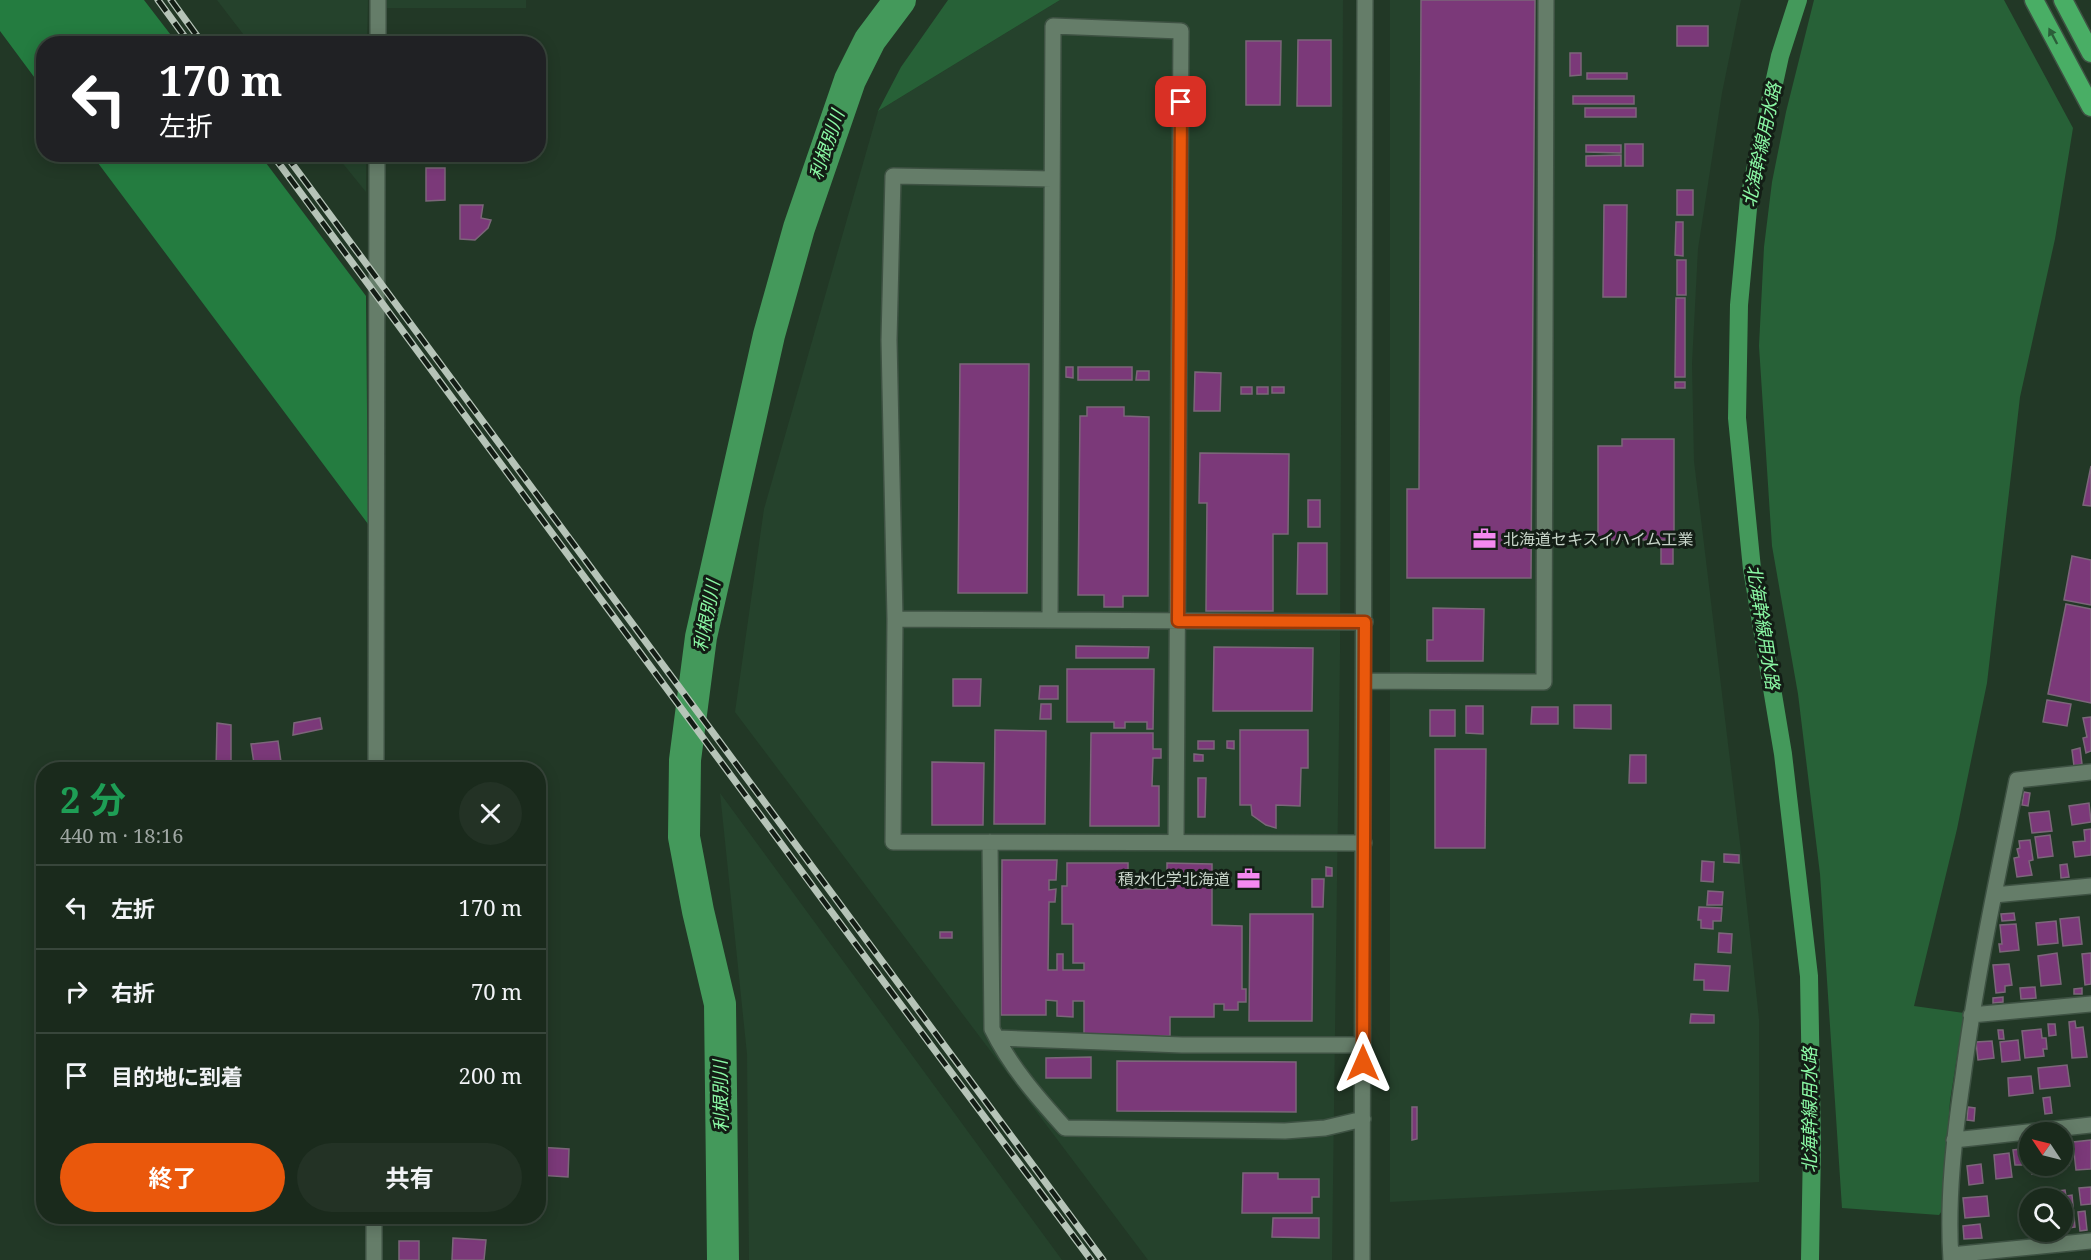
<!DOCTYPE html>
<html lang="ja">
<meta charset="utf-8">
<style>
:root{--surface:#1a2a1c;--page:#233225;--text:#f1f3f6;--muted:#9fa7a3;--line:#38463b;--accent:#ea580c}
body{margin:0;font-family:"Noto Serif","Noto Sans JP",serif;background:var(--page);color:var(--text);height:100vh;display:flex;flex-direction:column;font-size:22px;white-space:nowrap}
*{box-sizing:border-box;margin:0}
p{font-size:20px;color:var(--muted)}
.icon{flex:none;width:33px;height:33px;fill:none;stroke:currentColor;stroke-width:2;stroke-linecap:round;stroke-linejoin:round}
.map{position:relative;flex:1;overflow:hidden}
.drawer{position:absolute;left:36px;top:762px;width:510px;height:462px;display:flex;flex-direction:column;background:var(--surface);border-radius:24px;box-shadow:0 3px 15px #0003,0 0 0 2px var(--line)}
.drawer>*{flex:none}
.hud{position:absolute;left:36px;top:36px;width:510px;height:126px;border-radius:24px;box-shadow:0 3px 15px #0003,0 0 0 2px var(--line);background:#202124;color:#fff;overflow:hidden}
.needle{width:39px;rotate:305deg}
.fabs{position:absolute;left:2019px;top:1122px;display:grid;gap:12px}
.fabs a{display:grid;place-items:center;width:54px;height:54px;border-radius:50%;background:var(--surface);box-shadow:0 3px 15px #0003,0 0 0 2px var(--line);font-size:30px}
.pin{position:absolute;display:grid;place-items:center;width:51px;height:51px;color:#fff;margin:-26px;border-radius:12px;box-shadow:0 3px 9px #0006}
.me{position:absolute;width:66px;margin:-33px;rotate:0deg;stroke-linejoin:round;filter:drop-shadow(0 0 4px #0008)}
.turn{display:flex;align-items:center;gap:21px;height:126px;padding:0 24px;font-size:27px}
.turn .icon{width:78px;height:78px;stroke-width:2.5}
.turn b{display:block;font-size:42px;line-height:51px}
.round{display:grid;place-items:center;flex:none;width:63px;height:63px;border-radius:32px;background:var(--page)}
.headline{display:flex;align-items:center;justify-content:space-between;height:102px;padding:0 24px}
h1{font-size:36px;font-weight:700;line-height:45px;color:#1e9e55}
.primary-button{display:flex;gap:12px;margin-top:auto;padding:12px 24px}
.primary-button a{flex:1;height:69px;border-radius:36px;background:var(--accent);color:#fff;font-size:24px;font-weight:700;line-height:69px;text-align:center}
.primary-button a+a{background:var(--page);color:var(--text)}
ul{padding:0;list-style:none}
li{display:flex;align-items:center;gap:18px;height:84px;padding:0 24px;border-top:2px solid var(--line)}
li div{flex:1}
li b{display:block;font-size:22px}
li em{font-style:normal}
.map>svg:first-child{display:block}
</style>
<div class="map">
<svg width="2091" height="1260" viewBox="0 0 2091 1260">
<rect width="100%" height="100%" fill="#223826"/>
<path fill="#25422c" d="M217,0H368L367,43H250Z
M384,0H526V8H384Z
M1060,0H1343L1340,654L1332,1260H1148L735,712L764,509L878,111Z
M1390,0H1741L1722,93L1698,249L1692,364L1694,461L1742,860L1759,1019V1182L1390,1202Z
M336,155H366V192Z
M720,793L1062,1260H749L747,1054Z"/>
<path fill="#276137" d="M948,0H1060L878,111L901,67Z
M1814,0H2004L2073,128L2055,239L2020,397L1987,683L1957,829L1914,1006L1964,1013L1950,1101L1942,1211L1939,1215L1842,1208L1820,874L1798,694L1772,546L1759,346L1764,247L1772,182L1786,112Z"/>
<path fill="#247c40" d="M0,0H144L177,43L44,44L43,89L0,31Z
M92,155H260L366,296L368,524Z"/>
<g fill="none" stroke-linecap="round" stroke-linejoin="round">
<path stroke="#44995b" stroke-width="18" d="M1798,0L1780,56L1749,198L1739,305L1737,418L1752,569L1783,754L1809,976L1812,1145L1810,1260"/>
<path stroke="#44995b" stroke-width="32" d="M723,1260L720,1004L698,911L684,837L685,760L701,637L769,335L799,228L850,80L870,40L900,0"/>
</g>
<path fill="#7b3979" stroke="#7c667a" stroke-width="1.5" d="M1421,0H1535L1531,578H1407V489H1419Z
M1677,26H1708V46H1677Z
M1298,40H1331V106H1297Z
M1246,41H1281L1280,105H1246Z
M1570,53H1581V75L1570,76Z
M1587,73H1627V79H1587Z
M1573,96H1634V104H1573Z
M1585,108H1636V117H1585Z
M1625,144H1643V166H1625Z
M1586,145H1621V153L1586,152Z
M1621,155V166H1586V156Z
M426,168H445V200L426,201Z
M1677,190H1693V215H1677Z
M460,205H483L481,218L491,220L488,228L475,240L460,239Z
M1604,205H1627L1626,297H1603Z
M1676,222H1683V256L1675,255Z
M1677,260H1686V295H1677Z
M1676,298H1685V377H1675Z
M960,364H1029L1027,593H958Z
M1066,367H1073V378L1066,377Z
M1078,367H1132V380H1078Z
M1137,371H1149V380H1136Z
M1195,372L1221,373L1220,411H1194Z
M1675,382H1685V388H1675Z
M1241,387H1252V394H1241Z
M1257,387H1268V394H1257Z
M1272,387H1284V393H1272Z
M1087,407H1124V416L1149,417L1148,596H1123V607H1104V595H1078L1080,416H1087Z
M1622,439H1674V540H1598V446H1622Z
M1200,453L1289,454L1288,534H1273V611H1206L1207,503H1199Z
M2091,466V506L2083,505Z
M1308,500H1320V527H1308Z
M1673,542V564H1661V543Z
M1298,543H1327V594H1297Z
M2072,556L2091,560V605L2064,600Z
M2066,604L2091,609V703L2048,694Z
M1433,608L1484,609L1483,661H1427V640H1433Z
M1076,646L1149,647L1148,658H1076Z
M1214,647L1313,648L1312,711H1213Z
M1067,669H1154L1153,729H1147V722H1125V728H1114V722H1067Z
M953,679H981L980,706H953Z
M1040,686H1058V699H1039Z
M2047,700L2071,704L2067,726L2043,722Z
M1041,704H1051V719H1040Z
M1574,705H1611V729L1574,728Z
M1466,706H1483V734L1466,733Z
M1532,707H1558V724H1531Z
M1430,710H1455V736H1430Z
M2091,717V751L2086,753L2083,738L2087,737L2083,718Z
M320,718L322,729L293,735L294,723Z
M217,723L231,725V770H216Z
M995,730L1046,731L1045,824H994Z
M1240,730H1308V768H1301L1300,806L1276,805V828L1266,825L1252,815L1251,805H1240Z
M1091,733H1153V749H1161V758H1153L1152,786H1159V826H1090Z
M278,741L282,769L255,770L251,744Z
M1198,741H1214V749H1198Z
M1227,741H1234V749L1227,748Z
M2080,748L2082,764L2074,766L2072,750Z
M1435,749H1486L1485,848H1435Z
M1194,754L1203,755V761H1194Z
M1630,755H1646V783H1629Z
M932,762L984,763L983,825H932Z
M1198,778H1206L1205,817H1198Z
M2024,792L2030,793L2028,806L2022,805Z
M2089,803L2091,822L2072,825L2069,806Z
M2049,811L2052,831L2032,833L2029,813Z
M2091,829V855L2075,857L2073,842L2085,841L2084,830Z
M2050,835L2053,856L2038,858L2035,837Z
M2030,840L2033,860L2029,861L2032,875L2017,877L2014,858L2019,857L2017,849L2020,848L2019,841Z
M1724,854L1739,855V863L1724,862Z
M1002,860H1057L1056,880H1049V890L1056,889L1055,902H1049L1048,970H1057V954H1063V970H1084V963H1073V924H1062V886H1067V863H1128V889H1167V863L1212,864V925L1242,926V989H1246V1002H1238V1010H1224V1004H1214V1017H1170V1036L1084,1035V1001H1073V1017L1057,1016V1001L1046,1000V1015H1001Z
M1702,861L1714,862L1713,882L1701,881Z
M2067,864L2069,877L2061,878L2060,865Z
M1326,867L1332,868V876H1326Z
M1312,879H1324L1323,907H1312Z
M1708,891L1723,892L1722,905H1707Z
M1699,907L1722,908L1721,921H1713V929L1701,928V920H1698Z
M2014,913L2015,920L2002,921L2001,914Z
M1250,914H1313L1312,1021H1249Z
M2079,917L2082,944L2063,946L2060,919Z
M2056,921L2058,943L2038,945L2036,923Z
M2016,924L2019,950L2000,952L1999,944H2002L2000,925Z
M940,932H952V938H940Z
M1719,933L1732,934L1731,953L1718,952Z
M2057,953L2061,984L2041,986L2038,956Z
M2091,953V984L2085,985L2082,954Z
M1695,964L1730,966L1728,991L1704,990V980H1694Z
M2009,964L2012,985L2005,986V992L1996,993L1993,965Z
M2035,987L2036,998L2021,999L2020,988Z
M2082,988V994H2074V989Z
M2003,997V1002L1993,1003V998Z
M1691,1014L1714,1015V1023H1690Z
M2075,1021L2076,1028L2083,1027L2087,1057L2072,1058L2069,1022Z
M2048,1024H2055L2056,1035L2049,1036Z
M2041,1029L2042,1038H2046L2047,1049H2043L2044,1056L2025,1058L2022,1031Z
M1998,1030H2003L2004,1039H1999Z
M2018,1040L2020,1060L2002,1062L2000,1042Z
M1992,1041L1994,1058L1978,1060L1976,1042Z
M1091,1057V1078H1046V1058Z
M1117,1061L1296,1062V1112L1117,1111Z
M2067,1065L2070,1086L2040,1089L2038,1068Z
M2031,1076L2033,1093L2009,1096L2008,1078Z
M2050,1097L2052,1113L2045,1114L2043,1098Z
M1412,1107H1417V1139L1412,1140Z
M1968,1107L1975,1108L1974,1121L1967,1120Z
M2091,1140V1169L2076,1170L2073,1142Z
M2066,1141L2069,1165L2062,1166V1142Z
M538,1147L569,1149L568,1177L538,1175Z
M2020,1149L2022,1165H2015L2013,1150Z
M2009,1153L2012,1177L1996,1179L1994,1155Z
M1981,1164L1983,1183L1969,1185L1967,1166Z
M2031,1166H2050L2051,1172L2032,1174Z
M1243,1173H1278V1179H1319V1197H1312V1213H1242Z
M2091,1187V1204L2081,1205L2079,1188Z
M2065,1190L2066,1196L2072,1195L2075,1227L2068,1228L2066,1211L2062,1212V1198H2033L2032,1194Z
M1987,1196L1989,1216L1965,1218L1963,1198Z
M2085,1211L2087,1230L2080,1231L2078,1212Z
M1273,1218H1319V1238L1272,1237Z
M1980,1224L1982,1238L1964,1239L1963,1226Z
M453,1238L486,1240L484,1260H452Z
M399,1241H419V1260H399Z"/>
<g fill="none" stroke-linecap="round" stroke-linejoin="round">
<defs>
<path id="minor" d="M378,44V0
M895,619L889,340L893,176L1052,179
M1050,620L1053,26L1181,31L1176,842
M1365,681L1544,682L1546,0
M376,770L377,154
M990,842L992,1029C1010,1066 1037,1097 1065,1128L1285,1131L1325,1128L1363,1119
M1364,843L893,842L895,619L1365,622
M1994,895L2091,886
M1971,1015L2091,1004
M997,1038L1182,1045H1363
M1954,1140L2091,1125
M1951,1255L2091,1241
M374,1260V1216
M1362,1260L1365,0
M1951,1260C1947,1199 1954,1138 1963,1077C1976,977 1997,879 2017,780L2091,772"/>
<path id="highway" d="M2034,0L2091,107
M2063,0L2091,53"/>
</defs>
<use href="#minor" stroke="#3e5243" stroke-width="18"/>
<use href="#highway" stroke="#3e5243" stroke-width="21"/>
<use href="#minor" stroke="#657d69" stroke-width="15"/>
<use href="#highway" stroke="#49ae65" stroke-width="18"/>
<defs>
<path id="rail" d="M158,0L190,44
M171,0L203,44
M272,154L825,903L1091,1260
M285,154L1103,1260"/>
</defs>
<use href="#rail" stroke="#b6c4b8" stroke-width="7"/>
<use href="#rail" stroke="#131d15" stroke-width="4.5" stroke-dasharray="14" stroke-linecap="butt"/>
</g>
<defs><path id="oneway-solid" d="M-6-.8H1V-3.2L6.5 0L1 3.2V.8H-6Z" transform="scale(1.5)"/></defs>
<use fill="#2b5e39" href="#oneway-solid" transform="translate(2053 36) rotate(-118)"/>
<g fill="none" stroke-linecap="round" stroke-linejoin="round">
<defs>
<path id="route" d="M1181,102L1178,621L1365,622L1363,1063"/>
</defs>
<use href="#route" stroke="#983908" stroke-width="15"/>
<use href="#route" stroke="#ea580c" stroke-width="10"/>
</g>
<defs>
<symbol id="office-bare" viewBox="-9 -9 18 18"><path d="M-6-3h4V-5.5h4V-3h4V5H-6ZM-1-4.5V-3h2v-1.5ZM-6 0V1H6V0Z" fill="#f489f0" stroke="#131d15" stroke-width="2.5" paint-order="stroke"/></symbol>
</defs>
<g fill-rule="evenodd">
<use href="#office-bare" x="1468" y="522" width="33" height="33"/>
<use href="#office-bare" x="1232" y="862" width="33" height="33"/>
</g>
<g text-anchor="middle" stroke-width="6" stroke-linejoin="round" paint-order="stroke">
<g font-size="16" fill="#c8d5ca" stroke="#131d15" text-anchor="start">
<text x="1503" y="545">北海道セキスイハイム工業</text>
<text x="1230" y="885" text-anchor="end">積水化学北海道</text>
</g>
<g font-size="18" font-style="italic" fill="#8bf9a5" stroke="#131d15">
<text transform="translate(827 145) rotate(-71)" y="6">利根別川</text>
<text transform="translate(1762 145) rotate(-78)" y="6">北海幹線用水路</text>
<text transform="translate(707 616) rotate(-79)" y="6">利根別川</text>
<text transform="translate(1763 627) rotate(81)" y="6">北海幹線用水路</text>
<text transform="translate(721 1096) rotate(-91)" y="6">利根別川</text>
<text transform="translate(1810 1110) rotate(-90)" y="6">北海幹線用水路</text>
</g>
</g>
</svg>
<div class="fabs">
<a><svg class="needle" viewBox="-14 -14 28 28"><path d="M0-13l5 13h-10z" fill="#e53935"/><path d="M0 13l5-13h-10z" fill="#9fa7a3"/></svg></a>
<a><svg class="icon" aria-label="search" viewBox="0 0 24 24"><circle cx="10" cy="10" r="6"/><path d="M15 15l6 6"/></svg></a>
</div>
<div class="pin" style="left:1181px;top:102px;background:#d93025"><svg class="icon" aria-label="arrive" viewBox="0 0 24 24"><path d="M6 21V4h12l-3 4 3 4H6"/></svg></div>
<svg class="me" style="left:1363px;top:1063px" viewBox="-20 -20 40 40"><path d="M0-17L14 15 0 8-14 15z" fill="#ea580c" stroke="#fff" stroke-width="4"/></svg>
<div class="hud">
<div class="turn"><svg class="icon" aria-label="left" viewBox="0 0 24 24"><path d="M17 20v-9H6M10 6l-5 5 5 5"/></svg><div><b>170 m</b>左折</div></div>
</div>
<section class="drawer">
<div class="headline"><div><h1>2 分</h1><p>440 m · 18:16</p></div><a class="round"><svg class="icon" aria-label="close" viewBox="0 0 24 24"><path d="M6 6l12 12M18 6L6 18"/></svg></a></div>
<ul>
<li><svg class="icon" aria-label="left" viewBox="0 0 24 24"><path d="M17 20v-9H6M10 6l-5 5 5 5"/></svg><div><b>左折</b></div><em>170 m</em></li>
<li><svg class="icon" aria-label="right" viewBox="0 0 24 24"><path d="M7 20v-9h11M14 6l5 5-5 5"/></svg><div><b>右折</b></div><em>70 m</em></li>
<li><svg class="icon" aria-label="arrive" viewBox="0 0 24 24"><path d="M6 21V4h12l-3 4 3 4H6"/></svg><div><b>目的地に到着</b></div><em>200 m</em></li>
</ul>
<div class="primary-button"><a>終了</a><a>共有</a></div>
</section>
</div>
